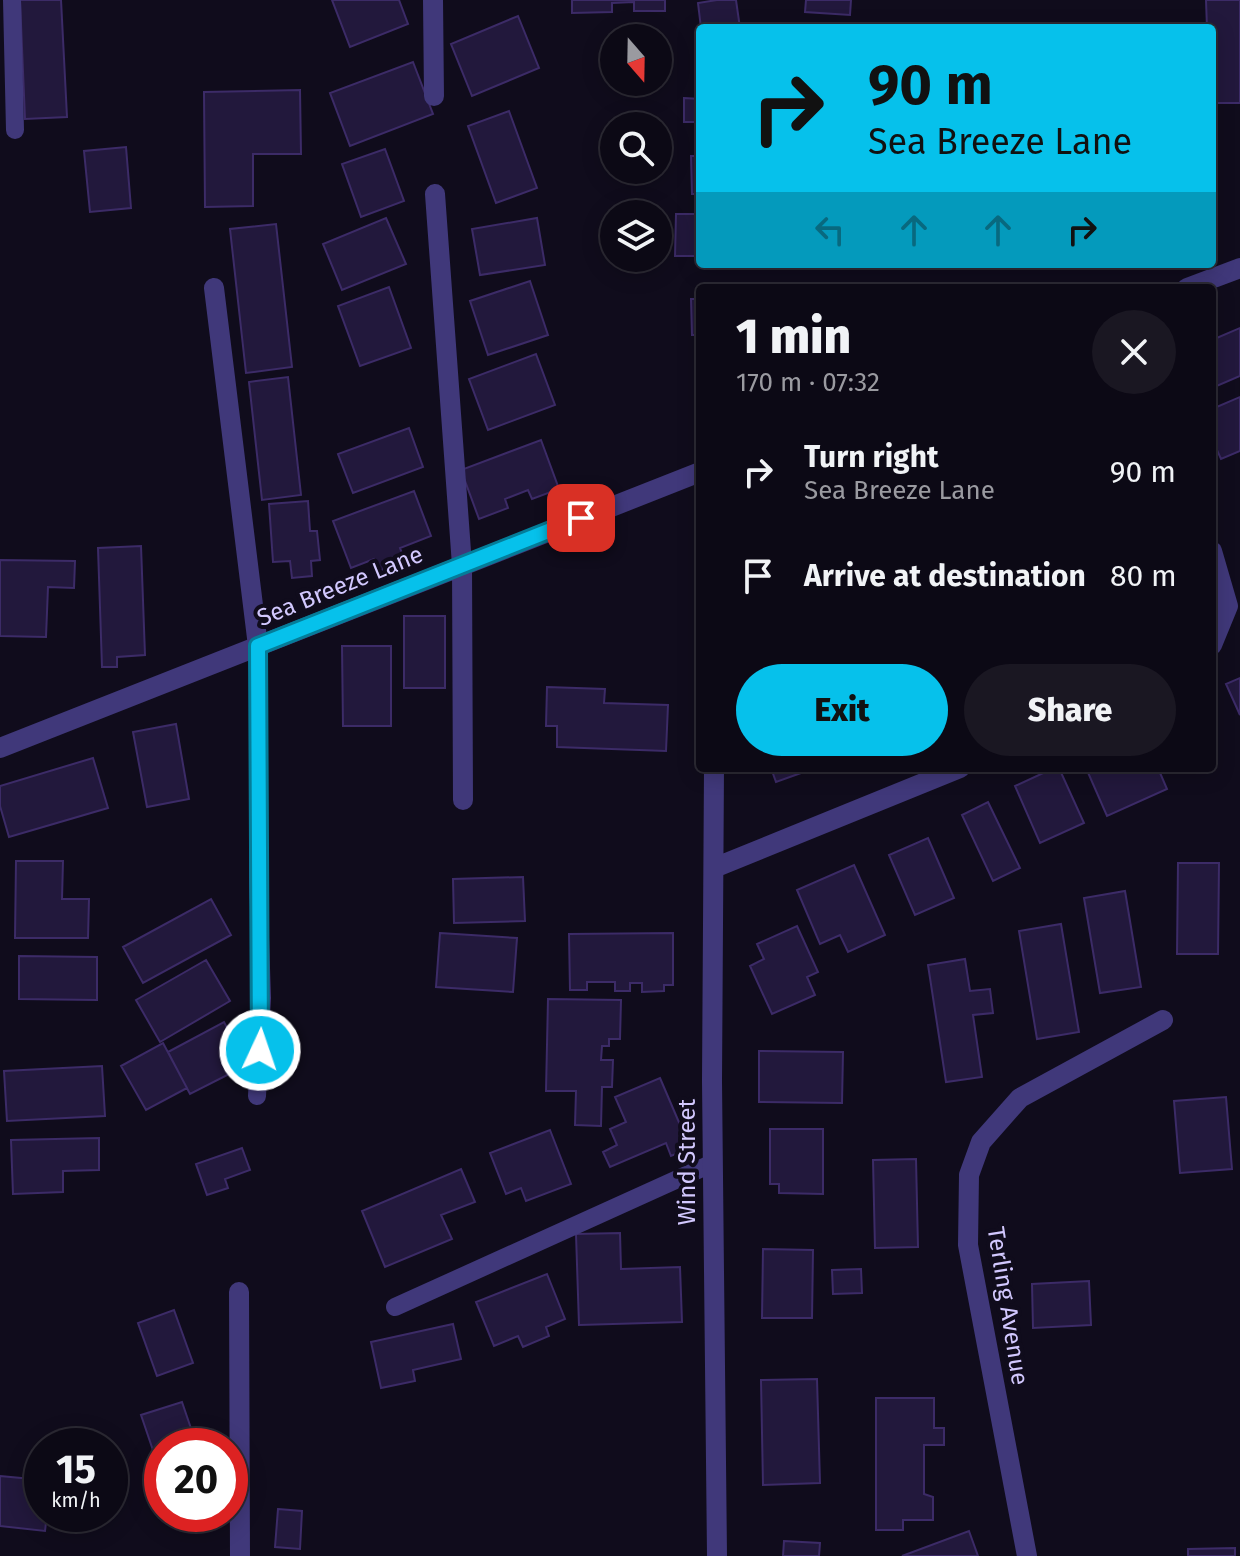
<!DOCTYPE html>
<meta charset="utf-8">
<style>
:root{--surface:#0c0915;--page:#1a1722;--text:#f1f3f6;--muted:#9a9aa0;--line:#2c2a34;--accent:#06c1eb}
body{margin:0;font-family:"Fira Sans",sans-serif;background:var(--page);color:var(--text);height:100vh;display:flex;flex-direction:column;font-size:30px;white-space:nowrap}
*{box-sizing:border-box;margin:0}
p{font-size:26px;color:var(--muted)}
.icon{flex:none;width:44px;height:44px;fill:none;stroke:currentColor;stroke-width:2;stroke-linecap:round;stroke-linejoin:round}
.map{position:relative;flex:1;overflow:hidden}
.sheet{position:absolute;left:696px;top:284px;width:520px;height:488px;display:flex;flex-direction:column;background:var(--surface);border-radius:8px;box-shadow:0 4px 20px #0003,0 0 0 2px var(--line)}
.sheet>*{flex:none}
.banner{position:absolute;left:696px;top:24px;width:520px;height:244px;border-radius:8px;box-shadow:0 4px 20px #0003,0 0 0 2px var(--line);background:#06c1eb;color:#111;overflow:hidden}
.needle{width:52px;rotate:160deg}
.fabs{position:absolute;left:600px;top:24px;display:grid;gap:16px}
.fabs a{display:grid;place-items:center;width:72px;height:72px;border-radius:50%;background:var(--surface);box-shadow:0 4px 20px #0003,0 0 0 2px var(--line);font-size:40px}
.speed{position:absolute;left:24px;top:1428px;display:flex;gap:16px;font-size:40px;font-weight:700;text-align:center}
.speed>*{display:grid;place-content:center;width:104px;height:104px;border-radius:50%;background:var(--surface);box-shadow:0 4px 20px #0003,0 0 0 2px var(--line);line-height:1}
.speed small{font-size:20px;font-weight:400}
.speed .limit{border:12px solid #d22;background:#fff;color:#111}
.pin{position:absolute;display:grid;place-items:center;width:68px;height:68px;color:#fff;margin:-34px;border-radius:16px;box-shadow:0 4px 12px #0006}
.me{position:absolute;width:88px;margin:-44px;rotate:3deg;stroke-linejoin:round;filter:drop-shadow(0 0 6px #0008)}
.turn{display:flex;align-items:center;gap:28px;height:168px;padding:0 40px;font-size:36px}
.turn .icon{width:104px;height:104px;stroke-width:2.5}
.turn b{display:block;font-size:56px;line-height:68px}
.lanes{display:flex;align-items:center;height:76px;padding:0 40px;background:#0003;justify-content:center;gap:40px;direction:ltr}
.lanes .off{opacity:.35}
.round{display:grid;place-items:center;flex:none;width:84px;height:84px;border-radius:42px;background:var(--page)}
.overview{display:flex;align-items:center;justify-content:space-between;height:136px;padding:0 40px}
h1{font-size:48px;font-weight:800;line-height:60px}
.cta{display:flex;gap:16px;margin-top:auto;padding:16px 40px}
.cta a{flex:1;height:92px;border-radius:48px;background:var(--accent);color:#111;font-size:32px;font-weight:800;line-height:92px;text-align:center}
.cta a+a{background:var(--page);color:var(--text)}
ul{padding:0;list-style:none}
li{display:flex;align-items:center;gap:24px;height:104px;padding:0 40px}
li div{flex:1}
li b{display:block;font-size:30px}
li em{font-style:normal}
.map>svg:first-child{display:block}
</style>
<div class="map">
<svg width="1240" height="1556" viewBox="0 0 1240 1556">
<rect width="100%" height="100%" fill="#100c1c"/>
<path fill="#22183c" stroke="#3c2b67" stroke-width="2" d="M20,0H61L67,117L25,119Z
M332,0H399L408,24L350,47Z
M572,0H665V11H634V2L612,3V12L572,13Z
M717,0H736L740,28H701L698,3Z
M806,0H851L850,15L805,12Z
M1206,0H1240V103H1212V28H1207Z
M518,16L539,68L472,96L451,44Z
M413,62L433,114L350,146L330,93Z
M300,90L301,154H253V206L205,207L204,92Z
M684,98L700,99V122H684Z
M509,111L537,188L496,203L468,126Z
M126,147L131,208L90,212L84,151Z
M385,149L404,201L361,217L342,164Z
M691,156H700V194H692Z
M676,214H700V256H675Z
M386,218L406,264L342,290L323,244Z
M537,218L545,265L480,275L472,229Z
M276,224L292,367L246,373L230,229Z
M530,281L548,335L488,355L470,301Z
M389,287L411,348L360,366L338,306Z
M691,299H700V335H692Z
M1240,328V376L1212,388V340Z
M536,354L555,405L488,430L469,379Z
M288,377L301,495L262,500L249,382Z
M1240,397V451L1221,459L1212,439V409Z
M409,428L423,467L353,493L338,454Z
M541,440L559,489L532,499L528,490L505,499L508,508L479,519L461,470Z
M414,491L431,536L400,548L405,561L379,571L374,559L351,568L333,521Z
M308,501L310,531H317L320,560L311,561L312,576L292,578L290,561L273,562L269,504Z
M141,546L145,655L117,657V667H102L98,548Z
M0,560L75,561L74,588L48,587L46,637L0,636Z
M404,616H445V688H404Z
M342,646H391V726H343Z
M1240,678V715L1226,684Z
M547,687L605,689L604,703L668,705L666,751L557,747V726H546Z
M176,724L189,799L147,807L133,732Z
M93,758L108,808L9,837L0,806V786Z
M771,768H815L776,782Z
M1054,768H1059L1084,823L1040,843L1015,786Z
M1086,768H1158L1167,789L1107,816Z
M988,802L1020,868L993,881L962,815Z
M928,838L954,898L915,915L889,855Z
M16,861H63L62,899H89L88,938H15Z
M1178,863H1219L1218,954H1177Z
M854,865L885,935L848,952L840,935L820,944L797,890Z
M523,877L525,921L454,923L453,879Z
M1125,891L1141,987L1100,993L1084,898Z
M211,899L231,935L143,983L123,947Z
M1061,924L1079,1032L1037,1039L1019,931Z
M797,926L818,972L807,977L815,995L772,1014L750,966L764,959L757,944Z
M440,933L517,938L513,992L436,987Z
M673,933V985H664V991L642,992V983H630V991H615V982H587V990H570L569,934Z
M19,956L97,957V1000L19,999Z
M965,959L970,991L990,989L993,1013L973,1015L982,1077L946,1082L928,965Z
M206,960L230,1001L160,1042L136,1000Z
M548,999L621,1000L620,1039H609V1046H602L601,1060H613L612,1087H602L601,1126L575,1125L576,1091H546Z
M224,1022L247,1065L190,1094L168,1052Z
M163,1043L187,1088L146,1110L121,1066Z
M759,1051L843,1052L842,1103L759,1102Z
M102,1066L105,1116L7,1121L4,1071Z
M660,1078L690,1148L671,1156L666,1143L610,1167L603,1152L617,1145L610,1129L626,1122L615,1097Z
M1226,1097L1232,1169L1180,1173L1174,1101Z
M770,1129H823V1194L779,1193V1184H770Z
M550,1130L571,1184L526,1201L521,1188L506,1194L490,1153Z
M99,1138V1170L63,1171V1192L13,1194L11,1140Z
M242,1148L250,1170L225,1179L228,1188L207,1195L196,1164Z
M916,1159L918,1247L875,1248L873,1160Z
M461,1169L475,1202L441,1215L452,1239L385,1267L362,1211Z
M620,1233L621,1269L680,1267L682,1322L579,1325L576,1234Z
M763,1249L813,1250L812,1318H762Z
M861,1269L862,1293L833,1294L832,1270Z
M547,1274L565,1319L546,1327L549,1336L523,1347L518,1336L494,1346L476,1302Z
M1089,1281L1091,1325L1033,1328L1032,1284Z
M174,1310L193,1363L157,1376L138,1323Z
M453,1324L461,1359L413,1370L415,1381L381,1388L371,1342Z
M817,1379L820,1483L763,1485L761,1380Z
M876,1398H934V1428H944V1445H924V1494L933,1497V1520H903V1530H876Z
M182,1402L197,1446H162V1467L159,1468L141,1415Z
M0,1476L42,1480V1514H47L45,1531L0,1526Z
M278,1509L302,1511L300,1549L275,1547Z
M969,1531L978,1556H902Z
M784,1541L820,1543L819,1556H783Z
M1235,1548V1556H1188V1549Z"/>
<g fill="none" stroke-linecap="round" stroke-linejoin="round">
<path stroke="#40387a" stroke-width="18" d="M12,0L15,130
M257,1096L262,998L258,877V646
M395,1307L713,1163"/>
<path stroke="#40387a" stroke-width="20" d="M433,0L434,96
M435,194L462,565L463,800
M214,288L258,646
M1187,288L1240,268
M1212,551L1228,606L1212,645
M0,748L700,472
M714,768L712,1081L717,1556
M714,868L960,768
M239,1292L240,1556
M1027,1556L968,1245L969,1175L981,1142L1020,1098L1163,1020"/>
</g>
<g fill="none" stroke-linecap="round" stroke-linejoin="round">
<defs>
<path id="route" d="M260,1050L258,646L581,518"/>
</defs>
<use href="#route" stroke="#047d99" stroke-width="20"/>
<use href="#route" stroke="#06c1eb" stroke-width="14"/>
</g>
<g text-anchor="middle" stroke-width="8" stroke-linejoin="round" paint-order="stroke">
<g font-size="24" fill="#d2c8fe" stroke="#100c1c">
<text transform="translate(340 586) rotate(-22)" y="8">Sea Breeze Lane</text>
<text transform="translate(687 1162) rotate(-90)" y="8">Wind Street</text>
<text transform="translate(1008 1306) rotate(81)" y="8">Terling Avenue</text>
</g>
</g>
</svg>
<div class="fabs">
<a><svg class="needle" viewBox="-14 -14 28 28"><path d="M0-13l5 13h-10z" fill="#e53935"/><path d="M0 13l5-13h-10z" fill="#9a9aa0"/></svg></a>
<a><svg class="icon" aria-label="search" viewBox="0 0 24 24"><circle cx="10" cy="10" r="6"/><path d="M15 15l6 6"/></svg></a>
<a><svg class="icon" aria-label="layers" viewBox="0 0 24 24"><path d="M12 4l9 5-9 5-9-5zM3 14l9 5 9-5"/></svg></a>
</div>
<div class="speed"><div>15<small>km/h</small></div><div class="limit">20</div></div>
<div class="pin" style="left:581px;top:518px;background:#d93025"><svg class="icon" aria-label="arrive" viewBox="0 0 24 24"><path d="M6 21V4h12l-3 4 3 4H6"/></svg></div>
<svg class="me" style="left:260px;top:1050px" viewBox="-20 -20 40 40"><circle r="17" fill="#06c1eb" stroke="#fff" stroke-width="3"/><path d="M0-11L8 9 0 5-8 9z" fill="#fff"/></svg>
<div class="banner">
<div class="turn"><svg class="icon" aria-label="right" viewBox="0 0 24 24"><path d="M7 20v-9h11M14 6l5 5-5 5"/></svg><div><b>90 m</b>Sea Breeze Lane</div></div>
<div class="lanes"><svg class="icon off" aria-label="left" viewBox="0 0 24 24"><path d="M17 20v-9H6M10 6l-5 5 5 5"/></svg><svg class="icon off" aria-label="ahead" viewBox="0 0 24 24"><path d="M12 20V5M6 11l6-6 6 6"/></svg><svg class="icon off" aria-label="ahead" viewBox="0 0 24 24"><path d="M12 20V5M6 11l6-6 6 6"/></svg><svg class="icon" aria-label="right" viewBox="0 0 24 24"><path d="M7 20v-9h11M14 6l5 5-5 5"/></svg></div>
</div>
<section class="sheet">
<div class="overview"><div><h1>1 min</h1><p>170 m · 07:32</p></div><a class="round"><svg class="icon" aria-label="close" viewBox="0 0 24 24"><path d="M6 6l12 12M18 6L6 18"/></svg></a></div>
<ul>
<li><svg class="icon" aria-label="right" viewBox="0 0 24 24"><path d="M7 20v-9h11M14 6l5 5-5 5"/></svg><div><b>Turn right</b><p>Sea Breeze Lane</p></div><em>90 m</em></li>
<li><svg class="icon" aria-label="arrive" viewBox="0 0 24 24"><path d="M6 21V4h12l-3 4 3 4H6"/></svg><div><b>Arrive at destination</b></div><em>80 m</em></li>
</ul>
<div class="cta"><a>Exit</a><a>Share</a></div>
</section>
</div>
